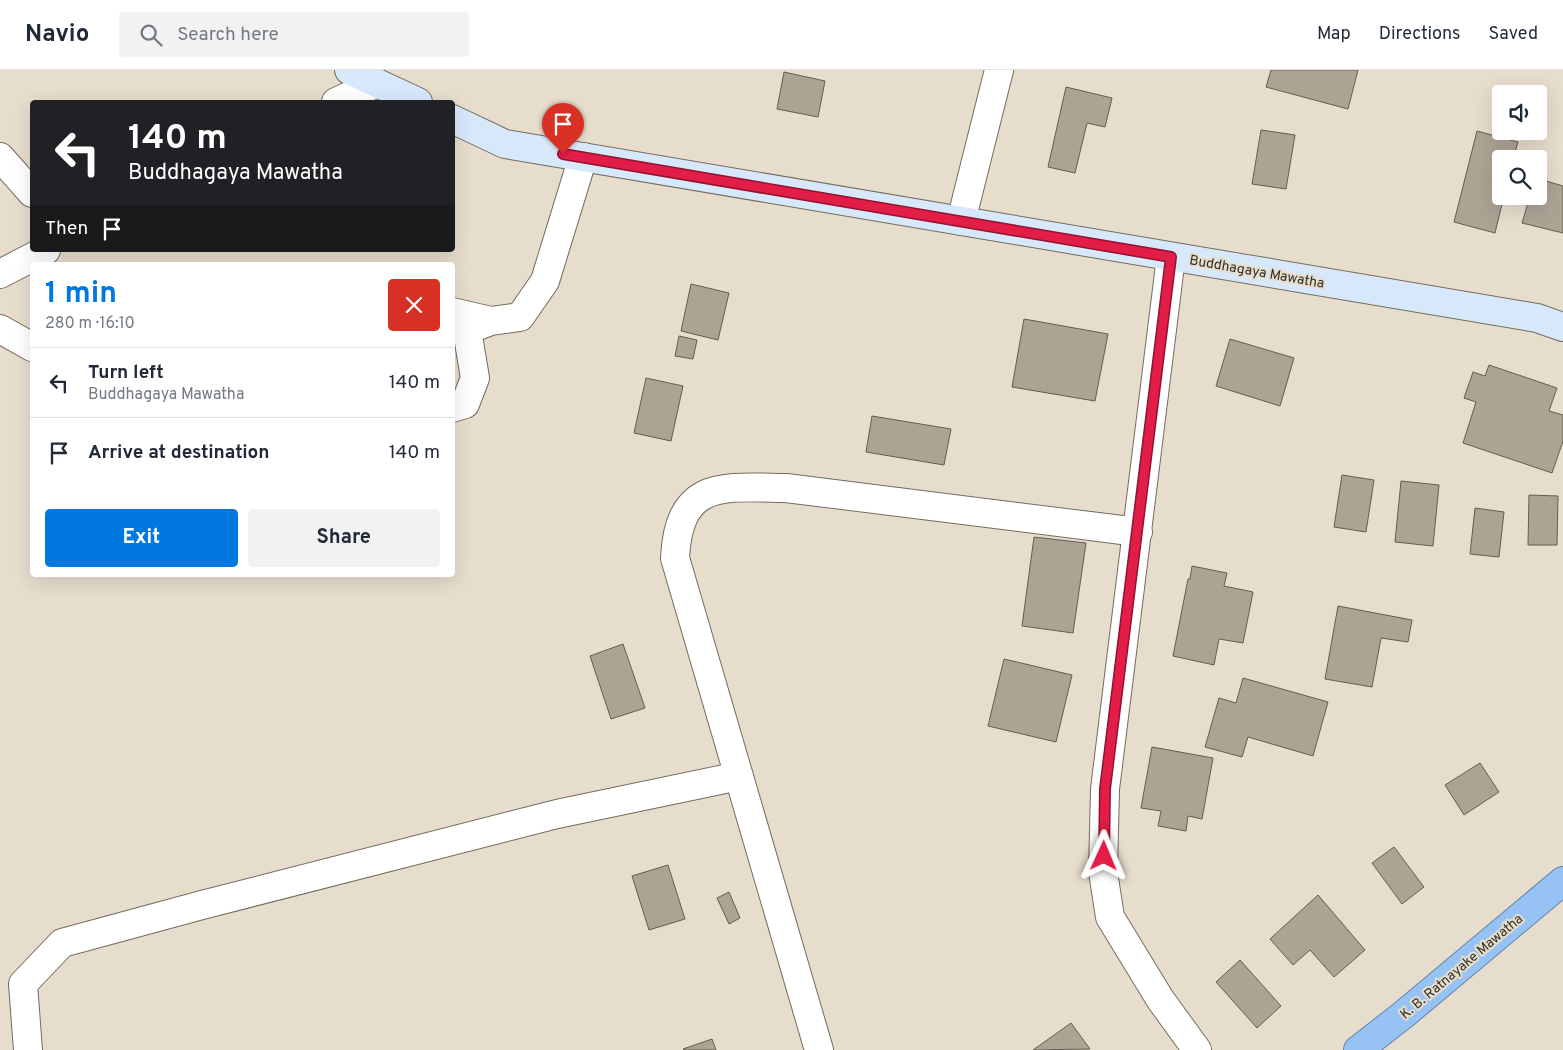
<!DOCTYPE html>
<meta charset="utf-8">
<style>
:root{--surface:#fff;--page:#f2f2f3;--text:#1f2937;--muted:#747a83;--line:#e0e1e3;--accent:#0178df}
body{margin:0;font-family:Overpass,sans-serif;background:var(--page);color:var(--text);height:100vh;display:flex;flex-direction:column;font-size:19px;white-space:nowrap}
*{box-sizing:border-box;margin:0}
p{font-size:16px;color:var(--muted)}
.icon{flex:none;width:28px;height:28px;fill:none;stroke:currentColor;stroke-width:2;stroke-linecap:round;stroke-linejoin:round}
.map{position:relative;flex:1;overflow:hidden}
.side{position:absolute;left:30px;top:192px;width:425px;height:315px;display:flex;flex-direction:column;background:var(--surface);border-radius:5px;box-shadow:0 5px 20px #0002}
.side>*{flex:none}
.guide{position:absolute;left:30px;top:30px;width:425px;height:152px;border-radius:5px;box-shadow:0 5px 20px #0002;background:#202124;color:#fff;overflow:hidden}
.buttons{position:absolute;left:1492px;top:15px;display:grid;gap:10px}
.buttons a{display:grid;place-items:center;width:55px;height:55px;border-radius:5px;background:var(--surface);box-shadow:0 5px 20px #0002;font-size:25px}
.pin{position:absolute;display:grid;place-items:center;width:42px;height:42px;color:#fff;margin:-51px -21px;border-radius:50% 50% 50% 0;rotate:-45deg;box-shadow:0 0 5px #0007}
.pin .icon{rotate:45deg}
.me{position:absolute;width:55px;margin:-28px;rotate:1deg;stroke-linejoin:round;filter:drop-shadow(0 0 4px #0008)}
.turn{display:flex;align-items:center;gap:18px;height:105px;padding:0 15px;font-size:22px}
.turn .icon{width:65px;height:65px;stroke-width:2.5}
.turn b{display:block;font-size:35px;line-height:42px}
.then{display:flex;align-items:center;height:48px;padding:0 15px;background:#0003;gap:10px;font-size:19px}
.round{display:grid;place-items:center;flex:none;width:52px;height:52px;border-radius:5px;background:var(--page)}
.overview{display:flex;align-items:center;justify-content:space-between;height:85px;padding:0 15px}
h1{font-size:30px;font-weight:700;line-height:38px;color:var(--accent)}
.button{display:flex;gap:10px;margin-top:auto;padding:10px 15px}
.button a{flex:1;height:58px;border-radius:5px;background:var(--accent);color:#fff;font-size:20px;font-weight:700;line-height:58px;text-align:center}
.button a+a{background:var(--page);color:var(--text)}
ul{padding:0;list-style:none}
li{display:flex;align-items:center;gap:15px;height:70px;padding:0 15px;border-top:1px solid var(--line)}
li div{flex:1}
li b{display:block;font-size:19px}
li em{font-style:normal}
header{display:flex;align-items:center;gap:30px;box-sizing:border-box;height:70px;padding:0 25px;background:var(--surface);border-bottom:1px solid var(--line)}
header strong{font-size:24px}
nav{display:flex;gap:28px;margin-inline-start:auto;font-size:18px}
.search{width:350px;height:45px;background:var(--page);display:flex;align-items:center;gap:12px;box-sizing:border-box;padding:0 18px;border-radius:5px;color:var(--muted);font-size:19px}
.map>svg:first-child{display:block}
</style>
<header>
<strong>Navio</strong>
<div class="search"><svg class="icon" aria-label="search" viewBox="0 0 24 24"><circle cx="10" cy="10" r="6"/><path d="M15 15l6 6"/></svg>Search here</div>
<nav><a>Map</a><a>Directions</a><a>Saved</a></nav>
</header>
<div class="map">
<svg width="1563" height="980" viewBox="0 0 1563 980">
<rect width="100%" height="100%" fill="#e7ddcd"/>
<path fill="#ada395" stroke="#655c4f" d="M1271,0H1358L1348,39L1266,17Z
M784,2L825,11L818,47L777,39Z
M1066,17L1112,28L1105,57L1087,53L1075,103L1048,97Z
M1261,60L1295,65L1286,119L1252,114Z
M1477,61L1518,72L1513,89H1501V126H1504L1495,163L1454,152Z
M1539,109L1563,116V163L1522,153L1530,126H1539Z
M691,214L729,223L718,270L681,261Z
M1024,249L1108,264L1095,331L1012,317Z
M679,266L697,270L693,289L675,286Z
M1230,269L1294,288L1280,336L1216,316Z
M1489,295L1557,318L1549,341L1563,345V371L1552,403L1463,373L1476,332L1464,328L1473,302L1485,306Z
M646,308L683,316L671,371L634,363Z
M872,346L951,359L944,395L866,382Z
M1342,405L1374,410L1366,462L1334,457Z
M1401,411L1439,415L1433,476L1395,472Z
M1529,425L1558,426L1557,475H1528Z
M1475,438L1504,442L1499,487L1470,484Z
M1034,467L1086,473L1073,563L1022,556Z
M1192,496L1227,503L1224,516L1253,522L1243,573L1219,569L1214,595L1173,586L1188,509H1190Z
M1338,536L1412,550L1408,572L1381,568L1372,617L1325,609Z
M623,574L645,638L611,649L590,586Z
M1004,589L1072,605L1056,672L988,656Z
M1243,608L1328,632L1313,686L1248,667L1242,687L1205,677L1219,628L1236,633Z
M1152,677L1213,688L1202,749L1188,746L1186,761L1158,756L1161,741L1141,738Z
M1480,693L1499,722L1464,745L1445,715Z
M1394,777L1424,817L1402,834L1372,793Z
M668,795L685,849L649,860L632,806Z
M729,822L740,848L729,854L717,828Z
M1318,825L1365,880L1334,907L1310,880L1293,895L1270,869Z
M1240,890L1281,936L1257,958L1216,912Z
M1071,953L1090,979L1033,980Z
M712,969L716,980H684L683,979Z"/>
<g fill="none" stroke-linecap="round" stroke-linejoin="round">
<defs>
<path id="minor" d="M336,32L377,13
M0,87L32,123
M961,151L999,0
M1171,187L1105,719L1103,802L1110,847L1160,929L1197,980
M0,204L46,180
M452,242L491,251
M0,259L32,277
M452,338L465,334L475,308L467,260L491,251L520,247L545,211L583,87
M28,980L23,914L62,873L202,835L557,744L739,706
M819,980L675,488C679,409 723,417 786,418L1138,462"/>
<path id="secondary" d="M349,0L418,32
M452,49L505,74L1537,248L1563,257"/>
<path id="trunk" d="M1358,980L1403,945L1563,811"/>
</defs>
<use href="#minor" stroke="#746b5d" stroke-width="30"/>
<use href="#secondary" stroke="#746b5d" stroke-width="30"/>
<use href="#trunk" stroke="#6284ab" stroke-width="30"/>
<use href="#minor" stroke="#fff" stroke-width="28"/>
<use href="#secondary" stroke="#d8e8fb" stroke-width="28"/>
<use href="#trunk" stroke="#97c2f4" stroke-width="28"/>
</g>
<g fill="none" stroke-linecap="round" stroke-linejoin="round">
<defs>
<path id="route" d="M563,84L1171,187L1105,719L1104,786"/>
</defs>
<use href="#route" stroke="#92132f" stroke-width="12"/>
<use href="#route" stroke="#e11d48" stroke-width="9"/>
</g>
<g text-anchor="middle" stroke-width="4" stroke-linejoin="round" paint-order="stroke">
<g font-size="14" fill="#312e28" stroke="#e7ddcd">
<text transform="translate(1257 201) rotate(10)" y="5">Buddhagaya Mawatha</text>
<text transform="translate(1461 896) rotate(-40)" y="5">K. B. Ratnayake Mawatha</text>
</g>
</g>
</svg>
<div class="buttons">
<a><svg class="icon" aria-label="sound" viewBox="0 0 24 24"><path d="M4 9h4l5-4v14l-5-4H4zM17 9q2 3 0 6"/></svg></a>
<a><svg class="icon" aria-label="search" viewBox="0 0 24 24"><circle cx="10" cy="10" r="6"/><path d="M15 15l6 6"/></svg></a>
</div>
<div class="pin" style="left:563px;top:84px;background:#d93025"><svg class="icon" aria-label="arrive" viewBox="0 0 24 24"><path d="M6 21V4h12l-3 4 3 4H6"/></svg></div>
<svg class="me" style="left:1104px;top:786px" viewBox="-20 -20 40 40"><path d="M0-17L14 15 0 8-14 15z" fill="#e11d48" stroke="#fff" stroke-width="4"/></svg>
<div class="guide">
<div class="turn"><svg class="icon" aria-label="left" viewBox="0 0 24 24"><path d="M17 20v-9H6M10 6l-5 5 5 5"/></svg><div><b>140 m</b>Buddhagaya Mawatha</div></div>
<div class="then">Then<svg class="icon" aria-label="arrive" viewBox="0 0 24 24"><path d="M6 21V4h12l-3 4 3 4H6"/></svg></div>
</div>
<section class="side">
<div class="overview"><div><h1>1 min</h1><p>280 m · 16:10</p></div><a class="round" style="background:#d93025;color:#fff"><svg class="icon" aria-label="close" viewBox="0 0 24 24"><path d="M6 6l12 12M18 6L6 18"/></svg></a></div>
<ul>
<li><svg class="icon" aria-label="left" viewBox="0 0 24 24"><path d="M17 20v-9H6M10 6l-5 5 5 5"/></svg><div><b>Turn left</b><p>Buddhagaya Mawatha</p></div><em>140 m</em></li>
<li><svg class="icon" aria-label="arrive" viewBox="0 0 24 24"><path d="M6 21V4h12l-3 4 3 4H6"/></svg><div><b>Arrive at destination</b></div><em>140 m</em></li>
</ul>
<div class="button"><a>Exit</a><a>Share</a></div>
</section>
</div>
